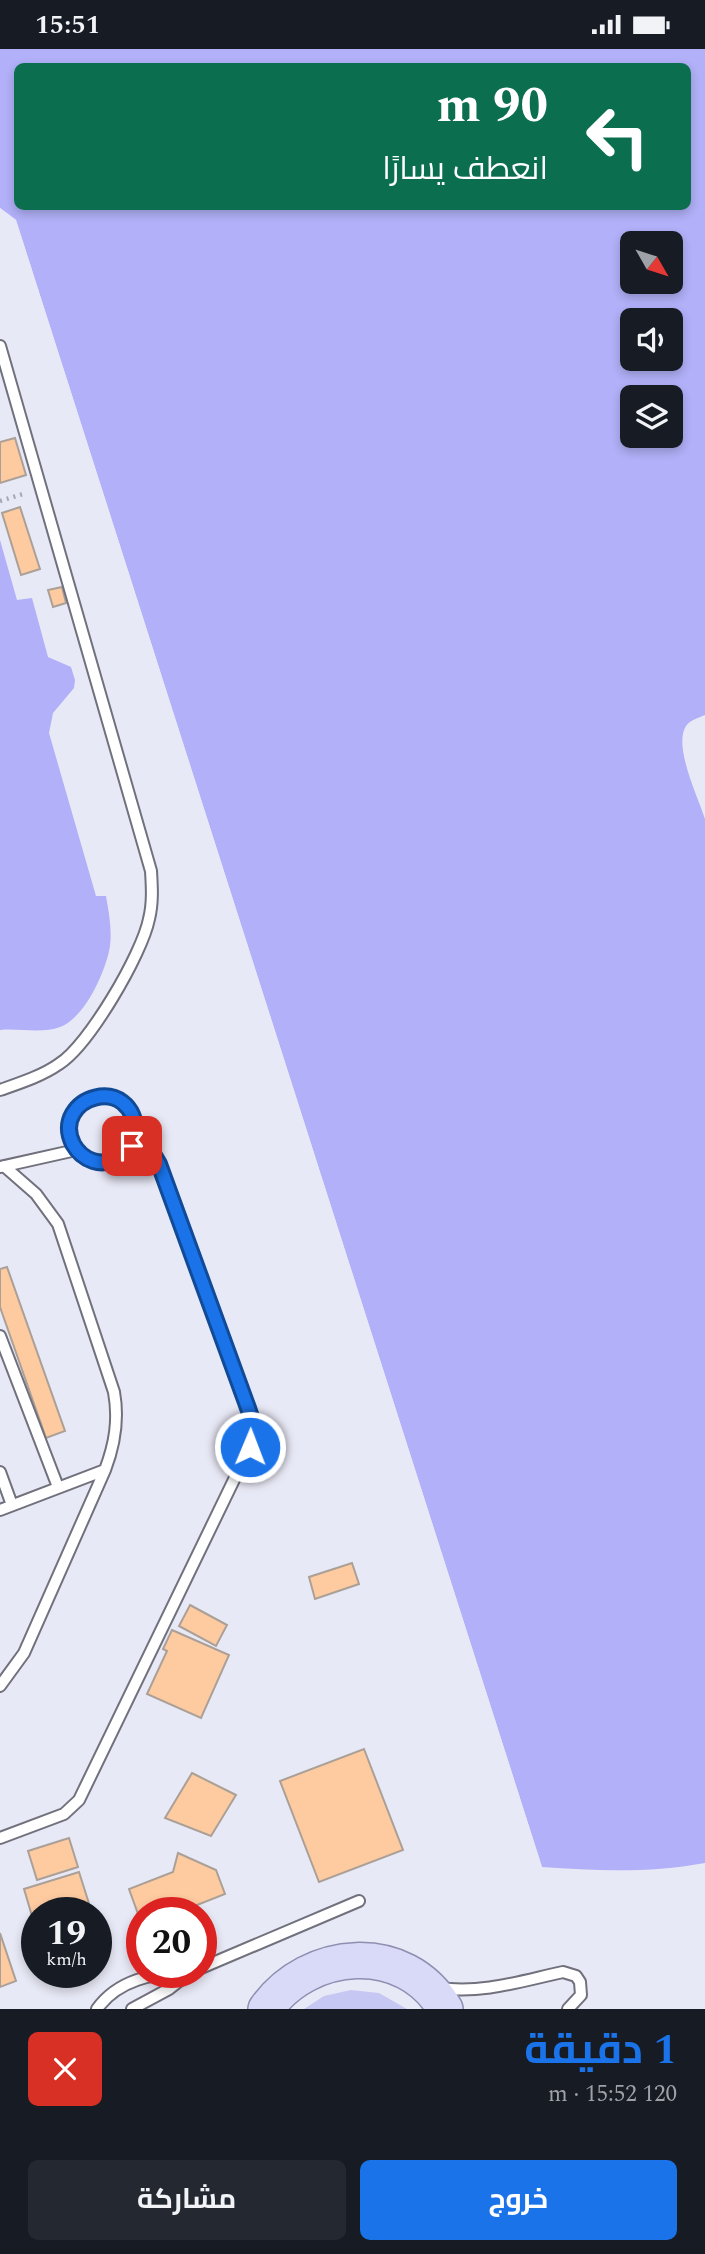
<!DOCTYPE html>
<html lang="ar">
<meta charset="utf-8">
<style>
:root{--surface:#171b24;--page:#242831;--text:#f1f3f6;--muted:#9ea1a6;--accent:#1a73e8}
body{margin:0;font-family:Spectral,Cairo,serif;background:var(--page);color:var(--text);direction:rtl;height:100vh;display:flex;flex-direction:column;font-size:26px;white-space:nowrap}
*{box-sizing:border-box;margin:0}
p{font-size:23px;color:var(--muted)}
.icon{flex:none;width:38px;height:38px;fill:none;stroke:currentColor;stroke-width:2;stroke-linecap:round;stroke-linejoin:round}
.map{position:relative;height:1960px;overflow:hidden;direction:ltr}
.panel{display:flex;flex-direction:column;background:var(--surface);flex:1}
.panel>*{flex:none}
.top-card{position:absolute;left:14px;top:14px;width:677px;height:147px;border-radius:10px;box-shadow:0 4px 10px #0003;direction:rtl;background:#0b6e4f;color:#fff;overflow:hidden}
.needle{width:46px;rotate:129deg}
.fabs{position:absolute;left:620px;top:182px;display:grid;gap:14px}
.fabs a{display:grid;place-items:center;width:63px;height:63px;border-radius:10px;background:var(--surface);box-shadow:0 4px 10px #0003;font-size:35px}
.speed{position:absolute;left:21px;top:1848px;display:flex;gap:14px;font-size:35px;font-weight:700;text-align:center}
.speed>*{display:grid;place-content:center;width:91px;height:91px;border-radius:50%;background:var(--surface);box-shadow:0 4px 10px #0003;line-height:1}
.speed small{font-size:18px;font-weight:400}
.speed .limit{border:10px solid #d22;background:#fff;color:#111}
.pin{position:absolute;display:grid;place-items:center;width:60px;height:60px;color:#fff;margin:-30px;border-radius:14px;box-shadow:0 4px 10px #0006}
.me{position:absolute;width:77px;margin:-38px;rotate:1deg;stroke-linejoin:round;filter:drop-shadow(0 0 5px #0008)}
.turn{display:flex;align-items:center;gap:24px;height:147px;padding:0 28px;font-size:32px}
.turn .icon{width:91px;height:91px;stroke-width:2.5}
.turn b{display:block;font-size:49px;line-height:60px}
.round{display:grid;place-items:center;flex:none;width:74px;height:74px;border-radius:10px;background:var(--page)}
.headline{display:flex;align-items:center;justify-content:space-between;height:119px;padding:0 28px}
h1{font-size:42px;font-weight:700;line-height:52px;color:var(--accent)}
.button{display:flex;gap:14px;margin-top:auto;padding:14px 28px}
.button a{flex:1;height:80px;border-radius:10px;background:var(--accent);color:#fff;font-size:28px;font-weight:700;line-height:80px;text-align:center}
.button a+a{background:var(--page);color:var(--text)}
.status{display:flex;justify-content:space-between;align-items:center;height:49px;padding:0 35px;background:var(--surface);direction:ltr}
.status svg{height:19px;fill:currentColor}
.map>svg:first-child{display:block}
</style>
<div class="status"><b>15:51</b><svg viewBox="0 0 49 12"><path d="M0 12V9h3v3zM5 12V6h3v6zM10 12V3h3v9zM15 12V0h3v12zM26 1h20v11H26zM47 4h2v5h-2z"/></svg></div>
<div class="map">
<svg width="705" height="1960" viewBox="0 0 705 1960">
<rect width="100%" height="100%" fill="#e8e9f6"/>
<path fill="#c7c7f4" d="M351,1941L379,1944L407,1960H304L324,1947Z"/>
<path fill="#b1b0f8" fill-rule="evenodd" d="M0,0H705V666C698,669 690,671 686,677C673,697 698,748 705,770V1814C650,1824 598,1822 542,1818L16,171L0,159ZM18,18H688V158H18ZM632,194H670V233H632ZM632,271H670V310H632ZM632,348H670V387H632Z
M0,491L17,551L32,549L48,608L71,618L75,631L74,639L53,664L49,684L96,847H106C109,864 112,880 110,897C106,922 85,969 60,978C42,985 19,979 0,981Z"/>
<path fill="#e8e9f6" d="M0,159L16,171L542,1818L538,1817L13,173L0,163Z"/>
<path fill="#fecaa0" stroke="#aba097" stroke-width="2" d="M15,389L26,426L0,434V393Z
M20,458L40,520L21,526L2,464Z
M62,538L66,554L53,558L48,541Z
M7,1218L65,1382L46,1389L0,1258V1220Z
M352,1514L359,1535L315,1550L309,1528Z
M190,1556L227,1576L216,1597L179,1577Z
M172,1581L229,1606L201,1669L147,1645L167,1602L163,1600Z
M364,1700L403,1801L319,1833L280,1732Z
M192,1724L236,1746L211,1787L165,1769Z
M69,1789L78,1818L37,1831L28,1802Z
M178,1804L216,1821L225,1845L177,1864H142V1876L129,1840L173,1823Z
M79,1823L92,1864H37V1884L24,1840Z
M0,1884L16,1932L0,1938Z"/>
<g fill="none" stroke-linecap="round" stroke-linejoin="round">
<defs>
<path id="service" d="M0,297L151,822C152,838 153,854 149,870C142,905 89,996 59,1015C42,1027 20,1034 0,1041
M70 1080a33 33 0 1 1 66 0a33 33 0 1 1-66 0Z
M0,1118L76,1101
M0,1287L58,1438
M0,1423L12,1456
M0,1461L105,1421
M0,1637L24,1604L105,1421C115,1395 119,1371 114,1343L58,1175L36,1145L4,1117
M0,1789L64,1765L79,1751L244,1410L252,1385L249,1359L159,1115L149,1098L136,1086
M201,1919L359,1852
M439,1939C483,1945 521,1932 563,1923L576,1927L580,1933L581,1946L568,1960
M97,1960C117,1932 154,1922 186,1926
M132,1960L169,1940L188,1925"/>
<path id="primary" d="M266,1960C308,1900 405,1891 445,1960"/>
</defs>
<use href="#service" stroke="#71717d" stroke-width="14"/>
<use href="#primary" stroke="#8e8fb1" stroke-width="38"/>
<path stroke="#a5a6b0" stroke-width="4.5" stroke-dasharray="2 5" stroke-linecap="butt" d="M0,452L23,445"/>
<use href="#service" stroke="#fff" stroke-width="10"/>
<use href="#primary" stroke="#d9daf8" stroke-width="35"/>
</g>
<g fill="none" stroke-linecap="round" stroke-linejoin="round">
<defs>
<path id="route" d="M132,1097C121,1109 109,1117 93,1112C84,1109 78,1104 73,1095C50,1048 135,1021 136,1086L149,1098L159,1115L248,1359L252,1371L250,1398"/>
</defs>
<use href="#route" stroke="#114b97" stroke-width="18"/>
<use href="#route" stroke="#1a73e8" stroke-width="12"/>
</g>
</svg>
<div class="fabs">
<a><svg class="needle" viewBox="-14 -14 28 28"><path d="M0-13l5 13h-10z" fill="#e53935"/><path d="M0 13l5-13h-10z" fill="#9ea1a6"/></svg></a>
<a><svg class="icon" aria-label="sound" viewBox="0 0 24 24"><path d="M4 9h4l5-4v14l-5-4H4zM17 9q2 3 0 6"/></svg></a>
<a><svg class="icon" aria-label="layers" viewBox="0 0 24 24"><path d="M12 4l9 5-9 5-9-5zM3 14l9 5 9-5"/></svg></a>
</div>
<div class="speed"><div>19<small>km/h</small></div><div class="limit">20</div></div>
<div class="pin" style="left:132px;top:1097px;background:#d93025"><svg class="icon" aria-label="arrive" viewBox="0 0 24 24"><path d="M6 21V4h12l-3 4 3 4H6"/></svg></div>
<svg class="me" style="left:250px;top:1398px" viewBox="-20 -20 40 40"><circle r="17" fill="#1a73e8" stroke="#fff" stroke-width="3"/><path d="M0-11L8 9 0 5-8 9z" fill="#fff"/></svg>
<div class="top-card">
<div class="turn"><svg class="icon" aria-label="left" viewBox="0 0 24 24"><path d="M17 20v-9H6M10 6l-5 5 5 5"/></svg><div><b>90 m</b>انعطف يسارًا</div></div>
</div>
</div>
<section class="panel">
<div class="headline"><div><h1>1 دقيقة</h1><p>120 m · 15:52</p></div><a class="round" style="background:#d93025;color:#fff"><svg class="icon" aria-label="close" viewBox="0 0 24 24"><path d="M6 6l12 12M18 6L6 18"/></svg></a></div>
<div class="button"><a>خروج</a><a>مشاركة</a></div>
</section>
